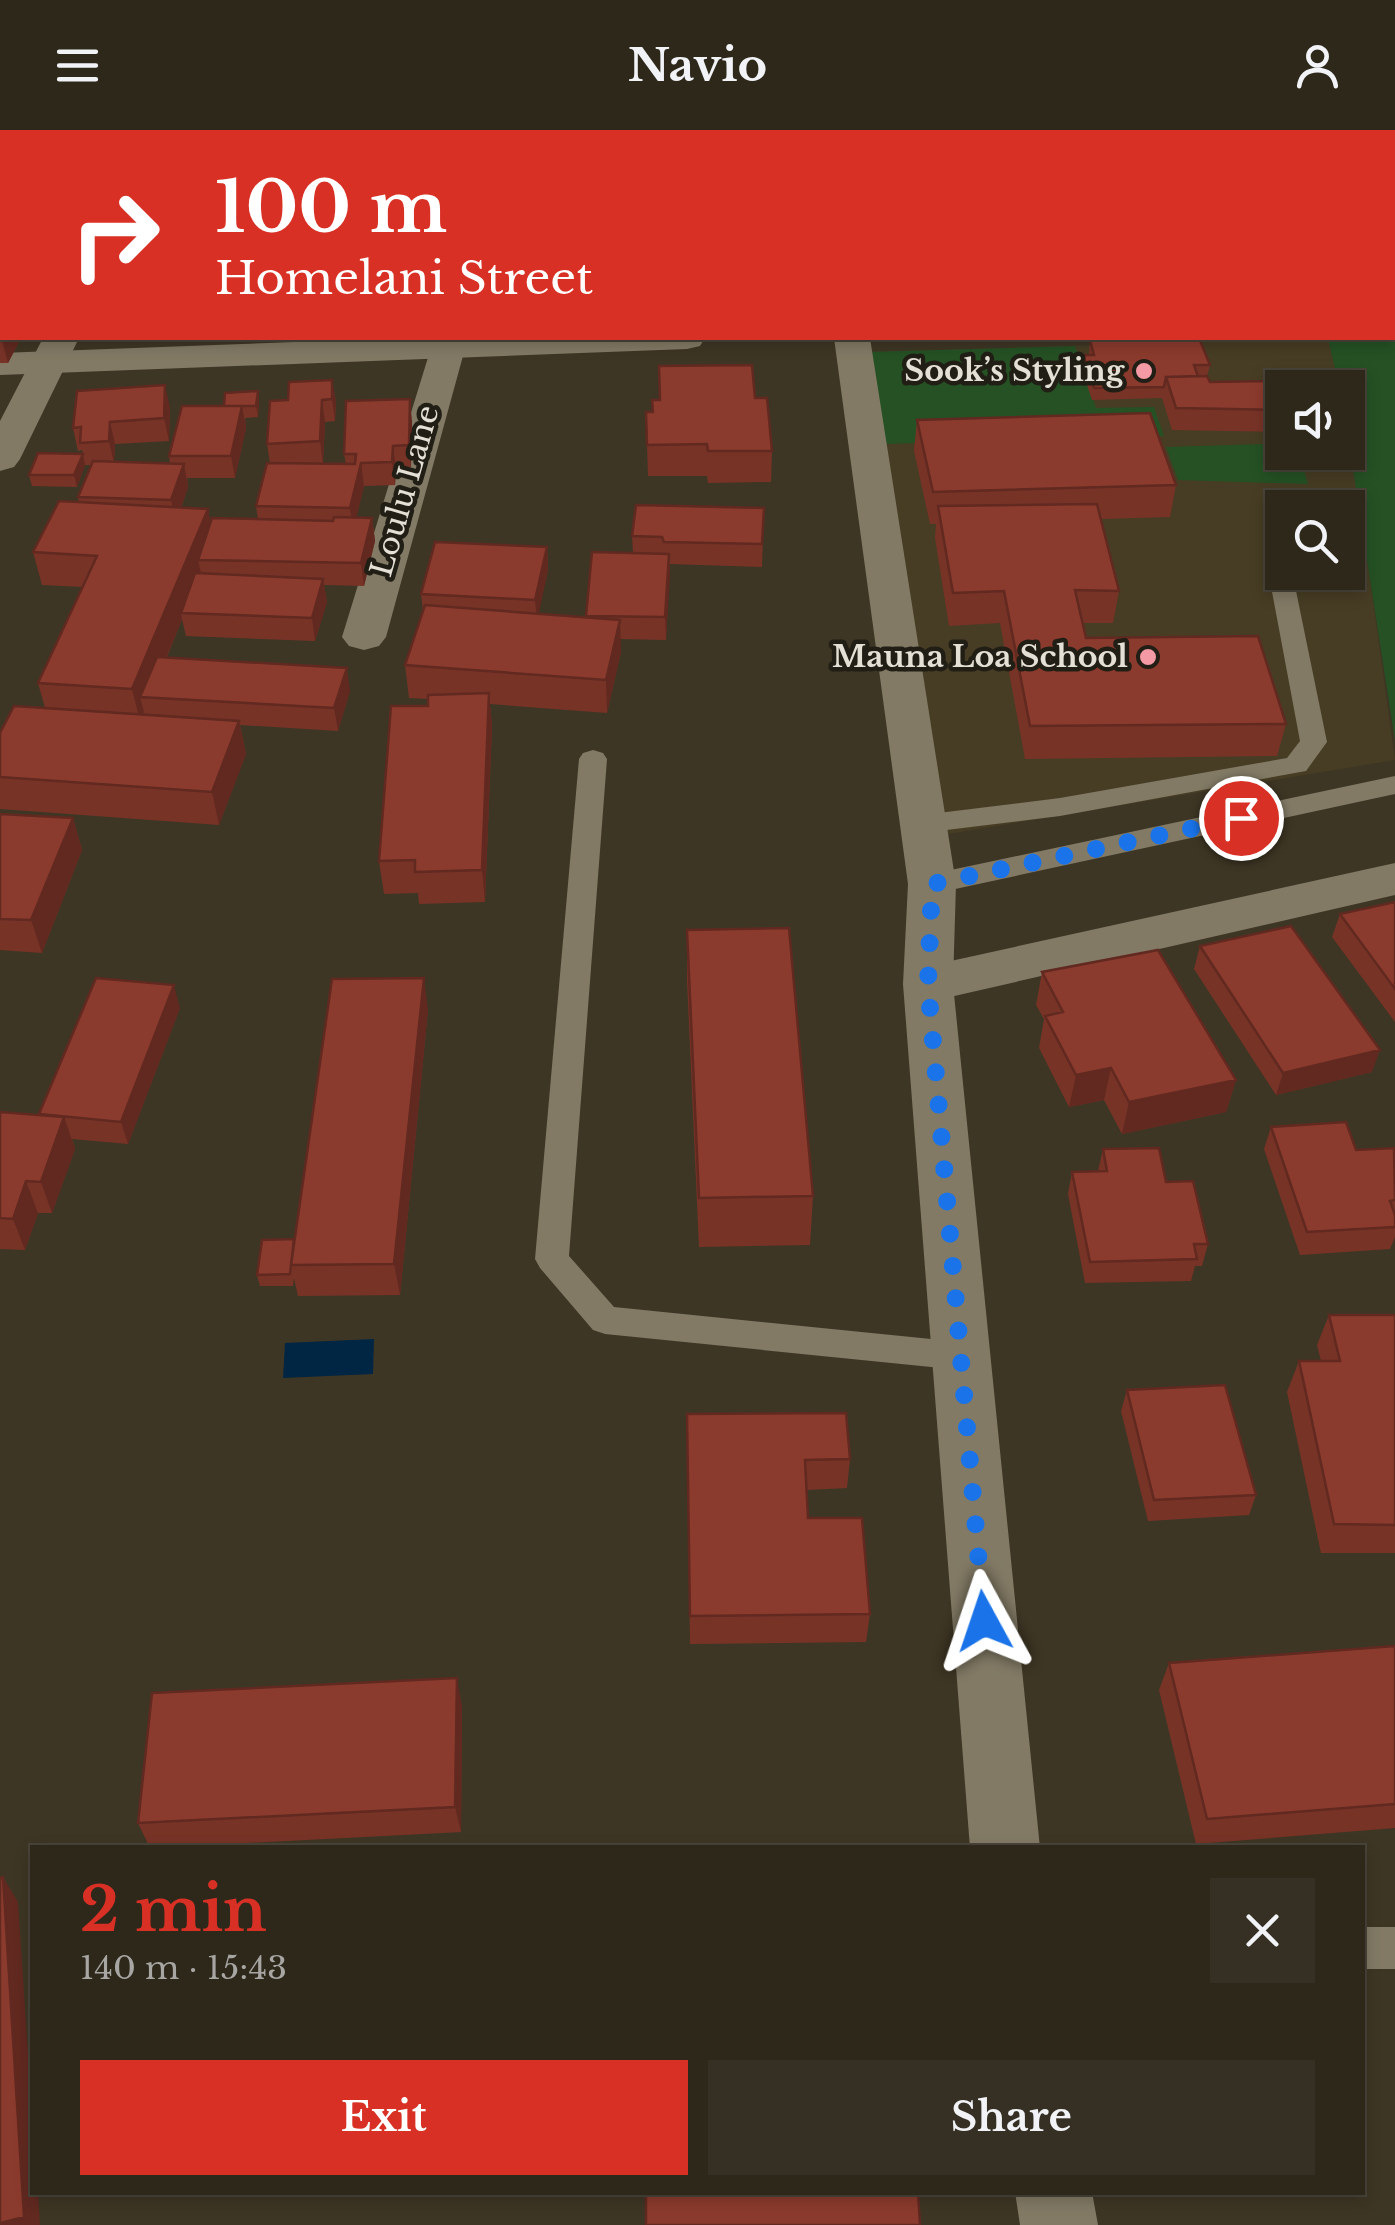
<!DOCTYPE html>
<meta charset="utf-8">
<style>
:root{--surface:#2e281b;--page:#363024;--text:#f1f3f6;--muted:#a7a6a3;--line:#49443a;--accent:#d93025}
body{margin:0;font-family:"Libre Baskerville",serif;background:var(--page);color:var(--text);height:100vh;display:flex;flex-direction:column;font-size:38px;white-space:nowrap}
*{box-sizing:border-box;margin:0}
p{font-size:32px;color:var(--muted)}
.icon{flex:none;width:55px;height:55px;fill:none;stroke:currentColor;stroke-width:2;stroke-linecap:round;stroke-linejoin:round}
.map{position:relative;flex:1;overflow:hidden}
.details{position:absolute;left:30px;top:1715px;width:1335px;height:350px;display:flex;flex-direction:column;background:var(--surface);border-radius:0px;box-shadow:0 5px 15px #0003,0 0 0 2px var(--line)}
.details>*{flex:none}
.guide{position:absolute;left:0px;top:0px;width:1395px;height:210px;box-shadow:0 5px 15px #0003,0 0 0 2px var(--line);background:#d93025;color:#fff;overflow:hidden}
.controls{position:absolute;left:1265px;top:240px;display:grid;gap:20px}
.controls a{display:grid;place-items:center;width:100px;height:100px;border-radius:0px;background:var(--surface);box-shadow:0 5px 15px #0003,0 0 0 2px var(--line);font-size:50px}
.pin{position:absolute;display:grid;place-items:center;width:85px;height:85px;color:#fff;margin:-42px;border:5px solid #fff;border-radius:50%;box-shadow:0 2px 10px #0007}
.me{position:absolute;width:110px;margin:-55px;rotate:355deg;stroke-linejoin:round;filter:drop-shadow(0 0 8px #0008)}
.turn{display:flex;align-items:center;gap:35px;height:210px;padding:0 50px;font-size:45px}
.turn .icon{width:130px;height:130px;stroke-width:2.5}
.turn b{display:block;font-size:70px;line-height:85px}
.round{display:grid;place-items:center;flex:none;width:105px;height:105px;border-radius:0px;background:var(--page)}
.overview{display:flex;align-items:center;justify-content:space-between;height:170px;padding:0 50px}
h1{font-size:60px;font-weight:800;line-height:75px;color:var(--accent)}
.cta{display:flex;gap:20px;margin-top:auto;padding:20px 50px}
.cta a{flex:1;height:115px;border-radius:0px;background:var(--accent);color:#fff;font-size:40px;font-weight:800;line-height:115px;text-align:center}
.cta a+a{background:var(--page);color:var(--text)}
header{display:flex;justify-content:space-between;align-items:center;height:130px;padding:0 50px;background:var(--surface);font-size:45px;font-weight:800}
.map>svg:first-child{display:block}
</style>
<header><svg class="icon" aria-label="menu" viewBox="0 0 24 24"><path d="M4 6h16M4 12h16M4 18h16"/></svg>Navio<svg class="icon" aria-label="person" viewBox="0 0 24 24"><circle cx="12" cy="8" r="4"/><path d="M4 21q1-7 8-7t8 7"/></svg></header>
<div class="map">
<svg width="1395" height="2095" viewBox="0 0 1395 2095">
<rect width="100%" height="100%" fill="#3e3624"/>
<path fill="#473d24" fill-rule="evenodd" d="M1328,208L1340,257L1282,258V322H1348V289L1395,630L942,705L866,222ZM1282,378H1348V442H1282Z"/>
<path fill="#255124" d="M1299,0H1395V611L1348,307V258L1339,257L1328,208H1392V2Z
M1075,216L1096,278L1154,277L1164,306L885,314L866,222Z
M1262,314L1279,322L1299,323L1308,354L1178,350L1166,317Z"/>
<path fill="#002643" d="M374,1209L373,1244L283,1248L285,1213Z"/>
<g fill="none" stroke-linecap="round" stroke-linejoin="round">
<path fill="#827a65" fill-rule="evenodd" d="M1282,444L1294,451L1327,612L1306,641L1060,686L922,703L912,701L908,694L912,687L922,685L1060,668L1287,628L1300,611L1270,451Z
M593,620L603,623L607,629L569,1126L614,1177L961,1212L973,1216L978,1226L973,1236L961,1240L605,1204L593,1200L540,1138L535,1129L579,629L583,623Z
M1395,646V664L932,764L922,761L918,754L922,747L932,744Z
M1362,1797H1395V1839H1362Z"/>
<path fill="#827a65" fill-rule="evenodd" d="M43,208H79L20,329L14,337L0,341V291Z
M434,208H460L466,215L386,507L379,516L364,520L349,516L342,507Z
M1395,733V765L928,872L910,867L903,854L910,841L928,836Z"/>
<path fill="#827a65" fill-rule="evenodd" d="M1395,171V193L1392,194V172Z
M405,208H705L700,216L687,219L0,245V223Z
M834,208H870L956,754L953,854L1040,1718H970L903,854L908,754Z
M1015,2062H1092L1098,2095H1020Z"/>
</g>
<path fill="#783327" d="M1132,0H1266V2Z
M0,125L2,208H21L8,233H0Z
M144,208H203L145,211Z
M1090,210L1210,235L1207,246L1210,252L1282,258V302L1172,300L1162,268L1092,270L1081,237L1083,225H1089Z
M332,250L336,272L335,291L325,292L323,334H346L344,324L412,291L411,337L396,338L395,355L364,356L356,388H372L375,411L364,456L324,455L327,472L315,511L186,506L182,489L167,527L350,561L338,601L240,595L246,624L219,695L0,679V603L45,578L38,553L83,457L42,455L33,422L79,372L78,367L91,335H85L77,357L32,356L29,345L83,324L82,320L78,321L73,298L170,277L169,311L115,314L114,332L170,334L169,326L224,276L258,261L259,272L258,287L245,288L246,298L235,348H187L188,357L181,378L208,379L210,392L258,389L256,376L270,333L267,314L288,270Z
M755,268L772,321L771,352L708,353L707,346H648L646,282Z
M917,290L1176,355L1170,387L1100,389L1119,461L1113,493H1082L1086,508L1286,594L1277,626L1025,629L1000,493L949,496L935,408L936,394H930L914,321Z
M764,378L762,437L670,434L666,510L620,509L621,522L607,583L490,574L492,596L485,772L419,774L418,763L384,764L379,731L428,576V569L409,568L405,535L423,481L421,464L547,417L548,440L538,484L586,487L592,422L633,423L632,406Z
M0,684L73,688L82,720L42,823L0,820Z
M1395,772V892L1332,807L1340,784Z
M687,800L813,1066L810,1115L699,1117L687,850Z
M1200,816L1372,942L1276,965L1194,839Z
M1042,842L1236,950L1226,982L1122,1004L1104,970L1069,977L1039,918L1044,889L1036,875Z
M180,878L128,1014L72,1009L75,1019L52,1083H38L25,1120L0,1119V982L39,985Z
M428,880L400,1165L298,1166L294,1148L293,1156H260L257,1145L294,1109Z
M1271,997L1356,1020L1395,1021V1107L1390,1119L1300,1125L1264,1019Z
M1103,1019L1166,1052L1208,1114L1202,1136H1195L1191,1151L1085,1153L1068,1064L1072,1042L1098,1041Z
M1329,1185H1395V1423H1321L1287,1262L1299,1231H1321L1317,1215Z
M1127,1260L1256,1365L1249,1385L1148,1391L1121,1281Z
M687,1284L850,1329L847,1358L806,1360L808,1388L870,1484L866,1512L690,1514Z
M1395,1516V1698L1196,1714L1159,1560L1169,1533Z
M462,1576L461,1702L150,1718L138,1693Z"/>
<path fill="#612920" d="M4,208H21L8,233L2,211Z
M332,250L336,272L335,291L332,269Z
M165,255L170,277L169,311L164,288Z
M258,261L259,272L258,287L256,276Z
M410,269L412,291L411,337L409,315Z
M322,270L325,292L323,334L320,311Z
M242,276L246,298L235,348L231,326Z
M110,292L115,314L114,333L109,311Z
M393,316L396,338L395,355L392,332Z
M83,324L85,335L77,357L74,345Z
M361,333L364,356L353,401L350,378Z
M184,334L188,357L176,393L171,370Z
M208,379L214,412L198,430L201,443L181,483L182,489L150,567H140L144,582L140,591L132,559Z
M372,388L375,411L364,456L361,433Z
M547,417L548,440L537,492L535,470Z
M669,424L670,446L666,510L665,487Z
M323,449L327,472L315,511L312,488Z
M620,490L621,522L607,583L606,550Z
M347,538L350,561L338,601L334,578Z
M489,563L492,596L485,772L482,740Z
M239,591L246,624L219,695L212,662Z
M73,688L82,720L42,823L31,790Z
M424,848L428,880L400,1165L394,1134Z
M174,855L180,878L128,1014L121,992Z
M1380,920L1372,942L1276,965L1283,943Z
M1111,938L1104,970L1069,977L1076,945Z
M1236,950L1226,982L1122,1004L1129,972Z
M64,987L75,1019L52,1083L41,1052Z
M26,1051L38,1083L25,1120L13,1089Z
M457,1548L462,1576L461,1702L455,1677Z
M3,1747L18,1772L32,1985V2062H38L40,2095H0Z"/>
<path fill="#8b3b2d" stroke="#612920" stroke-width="2.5" d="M213,0H263L262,2H212Z
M319,0H372V2H319Z
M397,0H444V2H398Z
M486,0H525V2H487Z
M828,0H878V2H828Z
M0,125H2V208H4L2,211H0Z
M1199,208L1210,235H1194L1198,246L1166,247L1164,257L1094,258L1083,225H1094L1090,210Z
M752,235L755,268H767L772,321H708L707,314L647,315L646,282H653L652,270H660L659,236Z
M1207,246L1210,252L1331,250L1334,258H1282V280L1176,278L1166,247Z
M332,250V269L322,270L320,311L267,314L270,271L288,270L289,252Z
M165,255L164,288L110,292L109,311L80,313L81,297L73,298L77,261Z
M258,261L256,276H224L225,263Z
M410,269L409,315L393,316L392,332L361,333L350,378L256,376L267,333L355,334L356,324H344L346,271Z
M182,276H242L231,326H169Z
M1150,283L1176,355L933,362L917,290Z
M38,323L83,324L74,345H29Z
M93,331L184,334L171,370L78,367Z
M59,371L208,379L132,559L38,553L97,426L33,422Z
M1097,374L1119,461L1075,460L1086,508L1258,506L1286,594L1030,596L1004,461L953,463L938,376Z
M636,375L764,378L762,414L664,412L662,407L632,406Z
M334,387L372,388L361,433L198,430L212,388L333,391Z
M435,412L547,417L535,470L421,464Z
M592,422L669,424L665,487L586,486Z
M195,443L323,449L312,488L181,483Z
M425,475L620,490L606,550L405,535Z
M157,527L347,538L334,578L140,567Z
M489,563L482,740L415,742V730L379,731L391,576H428V565Z
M14,576L239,591L212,662L0,647V603Z
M0,684L73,688L31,790L0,789Z
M1395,772V859L1340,784Z
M1291,796L1380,920L1283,943L1200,816Z
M789,798L813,1066L699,1068L687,800Z
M1158,820L1236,950L1129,972L1111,938L1076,945L1045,886L1063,882L1042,842Z
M96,848L174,855L121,992L39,984Z
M424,848L394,1134L291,1135L332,849Z
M0,982L64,987L41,1052L26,1051L13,1089L0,1088Z
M1346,992L1356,1020L1394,1018L1395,1070L1390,1071L1395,1085V1097L1307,1102L1271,997Z
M1159,1018L1166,1052L1193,1051L1208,1114H1194L1197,1129L1090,1132L1072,1042L1107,1041L1103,1019Z
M294,1109L290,1144L257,1145L262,1110Z
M1329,1185H1395V1395L1334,1394L1299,1231H1340Z
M1225,1255L1256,1365L1154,1370L1127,1260Z
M846,1283L850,1329L805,1330L808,1388H862L870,1484L690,1486L687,1284Z
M1395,1516V1674L1207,1689L1169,1533Z
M457,1548L455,1677L138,1693L152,1563Z
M3,1747L24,2087L0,2093V1748Z
M646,2062H918L920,2095H646Z"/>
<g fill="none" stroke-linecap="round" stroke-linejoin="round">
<path stroke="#1a73e8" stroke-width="18" stroke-dasharray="0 32.4" d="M984,1491L928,854L932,754L1241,688"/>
</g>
<g fill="#f49aa4" stroke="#211e16" stroke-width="4">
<circle cx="1144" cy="241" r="10"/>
<circle cx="1148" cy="527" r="10"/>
</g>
<g text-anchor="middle" stroke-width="9" stroke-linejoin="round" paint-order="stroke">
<g font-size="30" font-weight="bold" fill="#e5e0d5" stroke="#211e16" text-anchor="end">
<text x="1124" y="251">Sook’s Styling</text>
<text x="1128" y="537">Mauna Loa School</text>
</g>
<g font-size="30" fill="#e5e0d5" stroke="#211e16">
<text transform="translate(405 361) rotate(-74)" y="10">Loulu Lane</text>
</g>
</g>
</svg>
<div class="controls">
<a><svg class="icon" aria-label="sound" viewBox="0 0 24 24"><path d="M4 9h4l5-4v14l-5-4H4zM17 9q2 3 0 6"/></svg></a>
<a><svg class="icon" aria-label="search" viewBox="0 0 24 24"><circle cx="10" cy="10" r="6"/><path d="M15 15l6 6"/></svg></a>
</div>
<div class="pin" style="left:1241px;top:688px;background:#d93025"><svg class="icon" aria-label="arrive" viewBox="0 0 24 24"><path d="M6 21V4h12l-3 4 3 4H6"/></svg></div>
<svg class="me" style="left:984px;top:1491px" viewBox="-20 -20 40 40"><path d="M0-17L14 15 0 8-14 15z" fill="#1a73e8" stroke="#fff" stroke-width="4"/></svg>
<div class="guide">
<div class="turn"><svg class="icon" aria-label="right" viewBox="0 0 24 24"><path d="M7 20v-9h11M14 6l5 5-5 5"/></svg><div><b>100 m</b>Homelani Street</div></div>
</div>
<section class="details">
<div class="overview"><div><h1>2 min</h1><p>140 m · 15:43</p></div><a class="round"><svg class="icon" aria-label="close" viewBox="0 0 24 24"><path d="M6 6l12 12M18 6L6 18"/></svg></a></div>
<div class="cta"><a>Exit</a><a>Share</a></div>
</section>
</div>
